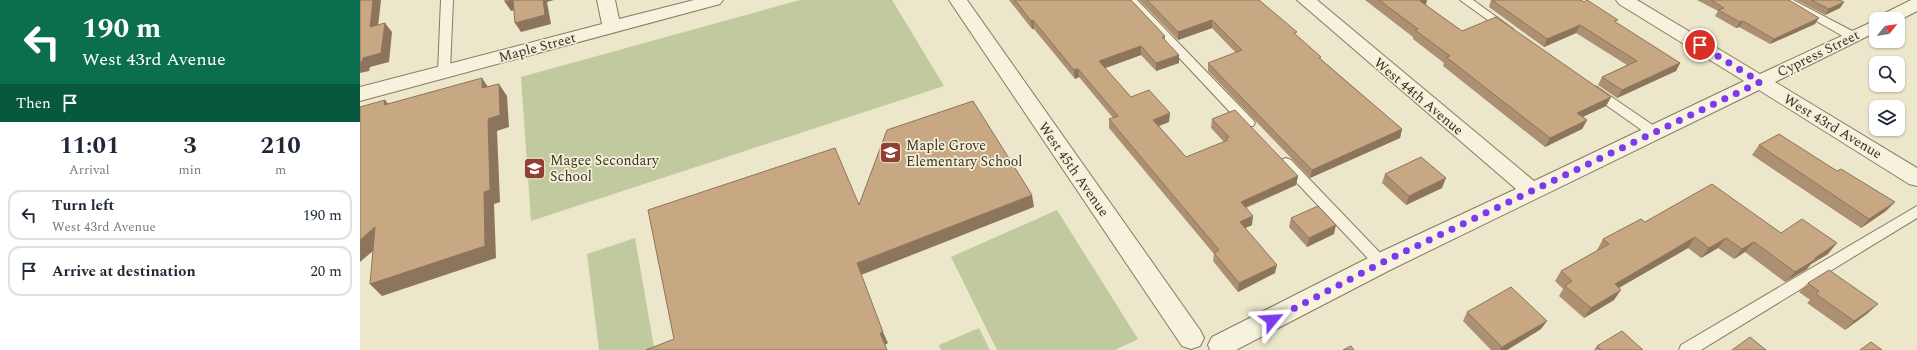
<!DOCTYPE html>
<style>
:root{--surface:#fff;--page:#f6f6f7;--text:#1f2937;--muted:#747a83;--line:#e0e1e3}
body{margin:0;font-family:Spectral,serif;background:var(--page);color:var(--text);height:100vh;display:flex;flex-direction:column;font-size:15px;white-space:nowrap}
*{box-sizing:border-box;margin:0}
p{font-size:13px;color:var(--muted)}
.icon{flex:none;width:22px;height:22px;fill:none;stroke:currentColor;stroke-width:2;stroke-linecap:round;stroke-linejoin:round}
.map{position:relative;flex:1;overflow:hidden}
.side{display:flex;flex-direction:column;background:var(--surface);width:360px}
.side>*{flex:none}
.top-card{background:#0b6e4f;color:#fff;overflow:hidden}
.needle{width:26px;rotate:60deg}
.buttons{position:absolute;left:1509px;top:12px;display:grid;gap:8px}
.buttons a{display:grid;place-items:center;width:36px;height:36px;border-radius:8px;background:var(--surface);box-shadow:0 1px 3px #0004;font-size:20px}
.pin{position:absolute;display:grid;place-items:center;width:34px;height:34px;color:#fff;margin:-17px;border:2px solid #fff;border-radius:50%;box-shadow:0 1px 4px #0007}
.me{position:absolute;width:44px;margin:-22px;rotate:63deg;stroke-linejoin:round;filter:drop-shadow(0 0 3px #0008)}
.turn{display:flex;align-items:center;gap:14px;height:84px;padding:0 16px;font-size:18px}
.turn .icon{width:52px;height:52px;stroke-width:2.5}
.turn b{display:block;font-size:28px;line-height:34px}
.then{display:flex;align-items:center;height:38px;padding:0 16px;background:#0003;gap:8px;font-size:15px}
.eta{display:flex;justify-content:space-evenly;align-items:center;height:68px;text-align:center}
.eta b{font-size:24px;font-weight:700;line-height:28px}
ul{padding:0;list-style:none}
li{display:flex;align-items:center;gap:12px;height:50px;margin:0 8px 6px;padding:0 8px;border:2px solid var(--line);border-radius:12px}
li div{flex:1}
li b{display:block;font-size:15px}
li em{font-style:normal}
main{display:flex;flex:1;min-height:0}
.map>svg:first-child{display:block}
</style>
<main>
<section class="side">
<div class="top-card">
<div class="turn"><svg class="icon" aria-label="left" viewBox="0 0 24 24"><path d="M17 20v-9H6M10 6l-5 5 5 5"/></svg><div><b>190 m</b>West 43rd Avenue</div></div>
<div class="then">Then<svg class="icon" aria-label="arrive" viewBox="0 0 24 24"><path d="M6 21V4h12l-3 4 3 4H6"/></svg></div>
</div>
<div class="eta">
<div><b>11:01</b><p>Arrival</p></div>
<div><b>3</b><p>min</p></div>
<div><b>210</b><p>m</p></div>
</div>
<ul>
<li><svg class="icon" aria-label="left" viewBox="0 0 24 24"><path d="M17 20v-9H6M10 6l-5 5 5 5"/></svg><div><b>Turn left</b><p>West 43rd Avenue</p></div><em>190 m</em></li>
<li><svg class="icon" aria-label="arrive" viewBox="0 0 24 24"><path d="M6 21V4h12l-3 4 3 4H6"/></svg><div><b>Arrive at destination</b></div><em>20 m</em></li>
</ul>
</section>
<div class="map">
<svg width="1557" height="350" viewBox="0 0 1557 350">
<rect width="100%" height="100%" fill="#ece6ca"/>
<path fill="#c0ca9e" d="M440,0H532L584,86L171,221L161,77Z
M697,210L778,339L755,350H637L591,257Z
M275,238L294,347L286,350H239L227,254Z
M619,328L630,350H581L579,345Z"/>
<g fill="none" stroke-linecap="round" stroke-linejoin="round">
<defs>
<path id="service" d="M81,0H93L90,71L88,74H80L78,71Z
M765,0H777L893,120L895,123L893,126H883Z
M1100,0H1113L1153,29L1151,31H1143Z
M1419,0H1433L1496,33L1498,36L1492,40L1488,39Z
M1233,86L1237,87L1300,130L1302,133L1300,136H1290L1229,93L1227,90L1229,87Z
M926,158L931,160L1026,259L1029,263L1026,267L1021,269L1016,267L921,166L919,163L921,160Z
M1557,206V218L1341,350H1319L1321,345Z"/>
<path id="minor" d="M237,0H255L259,19L334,0H363L360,4L0,101V87L242,24Z
M589,0H607L840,330L844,338L840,346L831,349L822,346Z
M937,0H957L1174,181L1384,81L1259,4L1256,0H1277L1400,74L1516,20V32L1415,82L1557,168V186L1549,184L1399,90L1030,270L876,350H850L848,345L852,337L1012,256L1156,189Z
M1551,0H1557V11L1538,21V19H1518L1521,15Z"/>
</defs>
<use href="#service" stroke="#887a5f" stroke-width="2"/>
<use href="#minor" stroke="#887a5f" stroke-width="2"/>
<use href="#service" fill="#f7f2dd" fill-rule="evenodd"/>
<use href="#minor" fill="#f7f2dd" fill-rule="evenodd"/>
</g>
<path fill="#ac9071" d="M649,0H771L805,36V40L819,63L796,71L781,55L745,68L771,97L809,122L799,126L826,157L864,142L851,128L852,119L938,176L936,185L886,208L892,225L885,228L915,273L878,292L853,261L854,254L749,128V119L753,118L719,77L715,79L674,29H672Z
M779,0H899L936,35L961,59L1042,129L1040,138L950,178L848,71V63L876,53L852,28L818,40Z
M1005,0H1067L1066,5L1102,31L1251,97L1246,106L1222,117L1227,120L1222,129L1185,147L1083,66L1084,63L1053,39V37Z
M1131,0H1221L1256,23L1320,63L1316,71L1257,98L1238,85L1242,77L1267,65L1216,33L1184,47L1129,7Z
M1337,0H1429L1455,24L1410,44L1379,27L1376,28L1355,16L1358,11Z
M1436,0H1479L1484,2L1480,8L1465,15Z
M1399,145L1526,211L1501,228L1392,155Z
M1025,174L1082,188L1046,205L1022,183Z
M931,218L974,234L947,247L929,227Z
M1421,233L1468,254L1451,264L1447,269L1425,282L1385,252L1374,259L1358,248L1341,258L1328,248L1259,288L1254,300L1224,318L1199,296L1203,289L1195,281L1201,271L1238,250H1237L1243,239Z
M1448,283L1508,313L1485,330L1447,303L1450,300L1439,292Z
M1107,312L1181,329L1147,350H1131L1103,321Z
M1237,346L1283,350H1234Z"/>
<path fill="#8c755c" d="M13,0H21L17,36L10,27Z
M153,0L158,9L151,11L145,2Z
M183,0H194L187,2L191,24L161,32L155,23Z
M1063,0H1067L1065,7L1060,1Z
M1484,2L1480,8L1465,15L1469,9Z
M1459,18L1455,24L1410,44L1414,39Z
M673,20L674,29H672L671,21Z
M852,20V28L818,40V32Z
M1383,21L1379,27L1376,28L1380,22Z
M25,23L32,32L29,62L10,67L9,71L0,73V62Z
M1220,25L1216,33L1184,47L1187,39Z
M781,46V55L740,70L739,61Z
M819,55V63L796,71V63Z
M1320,63L1316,71L1257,98L1262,90Z
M718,69L719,77L715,79L714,70Z
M122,78L130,90L122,88Z
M139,84L147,96L149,127L137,131L140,202L134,204L136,258L22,296L10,284L124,192L128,119Z
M1251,97L1246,106L1212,122L1217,113Z
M25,100L35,112L24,105Z
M810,113L809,122L793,128V120Z
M1227,120L1222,129L1185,147L1190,138Z
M1042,129L1040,138L950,178L952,170Z
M938,176L936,185L879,210L881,202Z
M1086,178L1082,188L1046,205L1049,196Z
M672,195L674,207L501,275L497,263Z
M1535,202L1526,211L1501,228L1509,219Z
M893,216L892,225L879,231L880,222Z
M976,225L974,234L947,247L949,238Z
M15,227L27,239L0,262V240Z
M1335,237L1328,248L1248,294L1255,284Z
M1366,238L1358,248L1341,258L1349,248Z
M1394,242L1385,252L1374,259L1382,249Z
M1477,243L1468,254L1451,264L1447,269L1425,282L1435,272Z
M917,265L915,273L878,292L879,283Z
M1261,290L1254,300L1224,318L1231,308Z
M1518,304L1508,313L1485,330L1494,321Z
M1187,321L1181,329L1147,350H1140L1142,347Z
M523,332L528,343L525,345L520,333Z"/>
<path fill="#c8a783" stroke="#8c755c" d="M0,0H13L10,27L25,23L21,53L3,58L2,62H0Z
M145,0H152L145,2Z
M153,0H183L185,15L155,23Z
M655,0H771L805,36L802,37L819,55L796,63L781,46L739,61L771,97L789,90L810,113L793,120L826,157L868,140L866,138L869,137L852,119L875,110L938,176L881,202L893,216L880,222L917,265L879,283L854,253L859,250L749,119L758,116L718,69L714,70L673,20L671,21Z
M787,0H899L937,32L934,33L961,57L959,58L1042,129L952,170L848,63L882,50L852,20L818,32Z
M1019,0H1063L1060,1L1102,31L1136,17L1251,97L1217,113L1227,120L1190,138L1086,57L1090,56L1055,30L1058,29Z
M1132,0H1221L1224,2L1227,0L1258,20L1254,21L1320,63L1262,90L1242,77L1277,61L1220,25L1187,39Z
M1351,0H1429L1459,18L1414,39L1383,21L1380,22L1358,10L1364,8Z
M1451,0H1479L1484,2L1469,9Z
M122,78V88L139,84L140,115L128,119L130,190L124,192L125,246L10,284L15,227L0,240V107L25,100L24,105Z
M613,101L672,195L497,263L523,332L520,333L527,350H286L314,339L288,210L475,148L499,205L527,130Z
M1419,134L1477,171L1481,169L1535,202L1509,219L1399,145Z
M1061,157L1086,178L1049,196L1025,174Z
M1352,184L1421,233L1442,219L1477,243L1455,258L1456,259L1435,272L1394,242L1382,249L1366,238L1349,248L1335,237L1255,284L1261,290L1231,308L1205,286L1212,281L1201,271L1249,244L1243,239L1281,219L1285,222Z
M958,206L976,225L949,238L931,218Z
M1469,270L1518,304L1494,321L1456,294L1459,291L1448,283Z
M1151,287L1187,321L1142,347L1107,312Z
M1262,331L1283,350H1241L1237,346Z
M1390,337L1406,350H1372Z
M1511,342L1522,350H1500Z
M991,346L994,350H983Z"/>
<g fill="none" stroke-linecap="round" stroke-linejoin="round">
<path stroke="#7c3aed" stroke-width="7" stroke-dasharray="0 12.6" d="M912,320L1021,263L1400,82L1340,45"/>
</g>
<defs>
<symbol id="school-square" viewBox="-11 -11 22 22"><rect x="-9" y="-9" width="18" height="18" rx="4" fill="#933e33" stroke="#f4efd9"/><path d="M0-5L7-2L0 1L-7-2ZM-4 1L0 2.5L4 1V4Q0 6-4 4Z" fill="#fff"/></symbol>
</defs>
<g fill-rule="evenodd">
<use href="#school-square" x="518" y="140" width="25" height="25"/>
<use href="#school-square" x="162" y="156" width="25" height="25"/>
</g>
<g text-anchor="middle" stroke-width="3.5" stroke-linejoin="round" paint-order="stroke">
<g font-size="14" fill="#3a3022" stroke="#f4efd9">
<text transform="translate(177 47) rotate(-15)" y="5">Maple Street</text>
<text transform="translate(1458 53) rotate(-26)" y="5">Cypress Street</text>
<text transform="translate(1059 96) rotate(40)" y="5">West 44th Avenue</text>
<text transform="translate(1473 126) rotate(31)" y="5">West 43rd Avenue</text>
<text transform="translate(714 169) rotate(55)" y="5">West 45th Avenue</text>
</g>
<g font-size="14" fill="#3a3022" stroke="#f4efd9" text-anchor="start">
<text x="546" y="150">Maple Grove<tspan x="546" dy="16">Elementary School</tspan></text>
<text x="190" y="165">Magee Secondary<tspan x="190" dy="16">School</tspan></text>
</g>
</g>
</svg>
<div class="buttons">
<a><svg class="needle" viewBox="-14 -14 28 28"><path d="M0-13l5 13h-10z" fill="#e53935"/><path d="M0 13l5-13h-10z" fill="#747a83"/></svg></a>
<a><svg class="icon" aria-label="search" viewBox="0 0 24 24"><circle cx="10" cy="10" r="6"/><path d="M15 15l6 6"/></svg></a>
<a><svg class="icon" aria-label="layers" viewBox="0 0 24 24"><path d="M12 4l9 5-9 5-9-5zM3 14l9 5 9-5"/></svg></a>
</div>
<div class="pin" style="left:1340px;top:45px;background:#d93025"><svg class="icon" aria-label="arrive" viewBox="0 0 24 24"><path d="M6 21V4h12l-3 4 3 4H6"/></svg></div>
<svg class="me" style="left:912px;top:320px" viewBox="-20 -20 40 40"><path d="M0-17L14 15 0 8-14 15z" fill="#7c3aed" stroke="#fff" stroke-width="4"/></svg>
</div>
</main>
